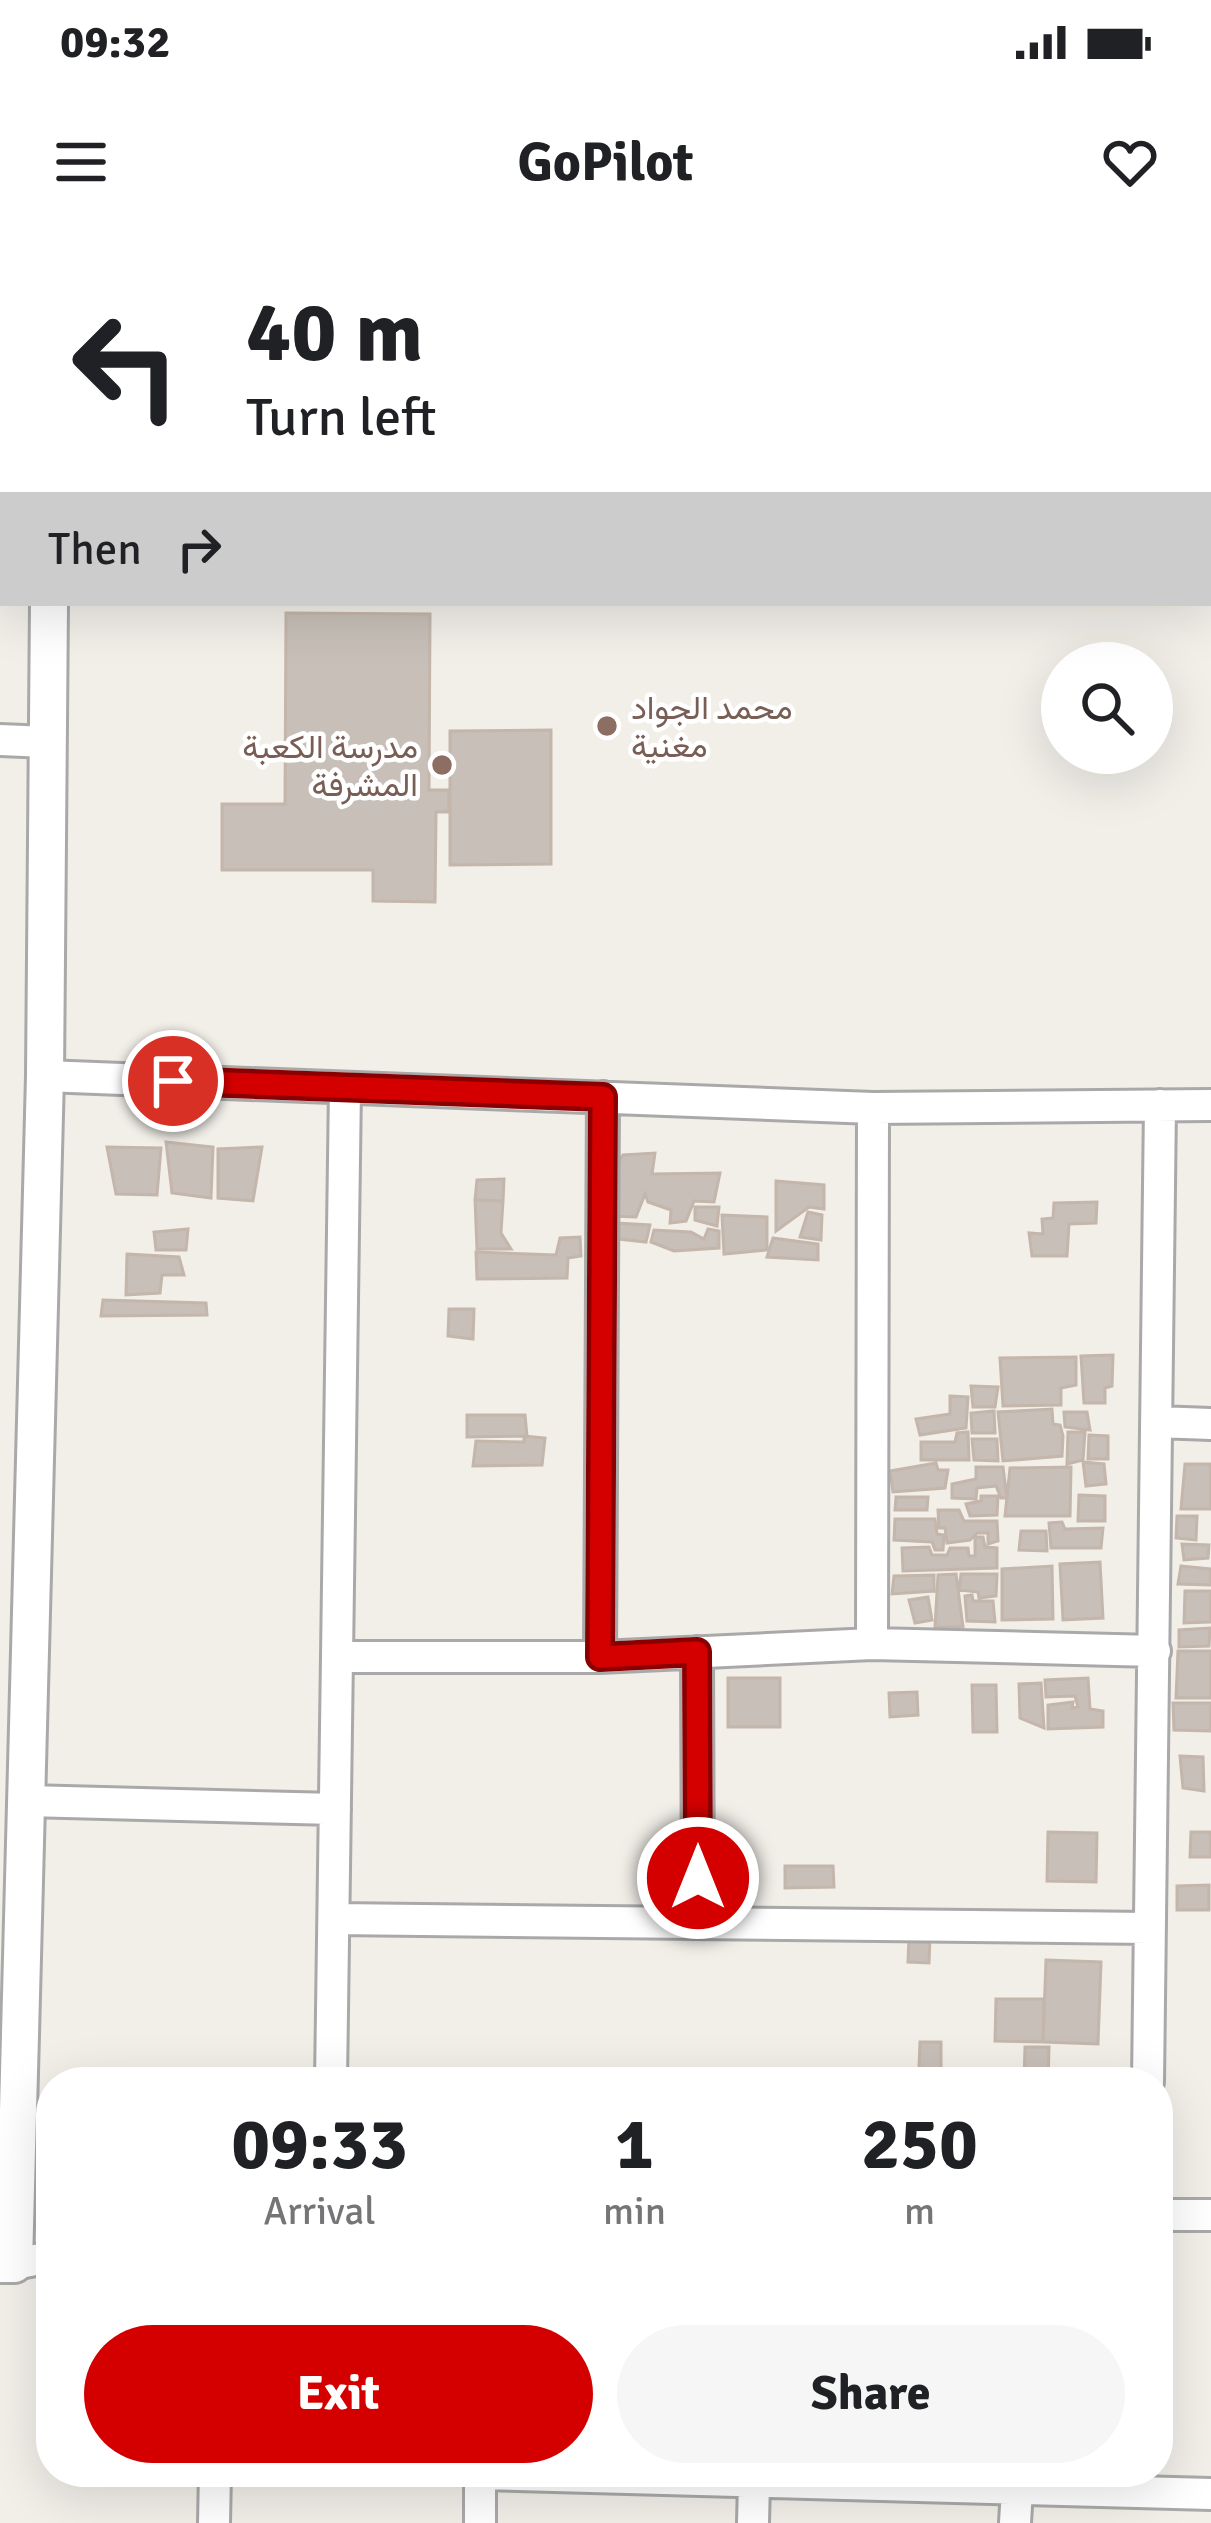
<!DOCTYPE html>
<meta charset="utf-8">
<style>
:root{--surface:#fff;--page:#f6f6f6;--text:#202124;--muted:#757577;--accent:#d40000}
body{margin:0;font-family:Signika,Vazirmatn,sans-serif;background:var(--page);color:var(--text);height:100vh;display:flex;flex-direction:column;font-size:45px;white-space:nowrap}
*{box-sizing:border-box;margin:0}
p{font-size:39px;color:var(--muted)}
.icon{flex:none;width:66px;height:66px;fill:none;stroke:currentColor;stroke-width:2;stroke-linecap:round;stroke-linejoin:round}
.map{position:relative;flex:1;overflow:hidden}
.drawer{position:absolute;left:36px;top:1827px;width:1137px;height:420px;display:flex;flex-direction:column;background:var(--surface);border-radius:48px;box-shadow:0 12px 48px #0002}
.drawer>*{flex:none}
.hud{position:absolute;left:0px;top:0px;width:1212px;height:366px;box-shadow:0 12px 48px #0002;background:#fff;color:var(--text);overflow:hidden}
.buttons{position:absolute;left:1041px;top:402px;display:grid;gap:24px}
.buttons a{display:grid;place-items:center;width:132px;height:132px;border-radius:50%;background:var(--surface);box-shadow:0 12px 48px #0002;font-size:60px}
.pin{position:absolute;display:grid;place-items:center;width:102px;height:102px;color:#fff;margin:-51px;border:6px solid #fff;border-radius:50%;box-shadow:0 3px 12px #0007}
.me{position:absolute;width:132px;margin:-66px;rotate:0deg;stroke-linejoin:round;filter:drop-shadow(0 0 9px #0008)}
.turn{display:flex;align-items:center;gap:42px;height:252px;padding:0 48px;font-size:54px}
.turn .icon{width:156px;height:156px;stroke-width:2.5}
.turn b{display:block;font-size:84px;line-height:102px}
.then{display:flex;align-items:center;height:114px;padding:0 48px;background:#0003;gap:24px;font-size:45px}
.eta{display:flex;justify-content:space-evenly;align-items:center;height:204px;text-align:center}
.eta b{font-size:72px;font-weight:700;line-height:84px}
.button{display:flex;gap:24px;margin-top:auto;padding:24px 48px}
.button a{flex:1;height:138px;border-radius:72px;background:var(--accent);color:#fff;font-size:48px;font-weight:700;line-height:138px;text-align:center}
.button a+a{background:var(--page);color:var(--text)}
.status{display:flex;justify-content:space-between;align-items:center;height:84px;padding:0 60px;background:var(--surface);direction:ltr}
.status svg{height:33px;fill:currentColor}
header{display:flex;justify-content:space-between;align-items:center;height:156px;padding:0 48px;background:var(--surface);font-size:54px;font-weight:700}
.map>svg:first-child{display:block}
</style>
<div class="status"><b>09:32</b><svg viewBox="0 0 49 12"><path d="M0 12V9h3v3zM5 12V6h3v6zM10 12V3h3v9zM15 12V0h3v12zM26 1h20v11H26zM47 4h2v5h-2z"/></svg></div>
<header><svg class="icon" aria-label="menu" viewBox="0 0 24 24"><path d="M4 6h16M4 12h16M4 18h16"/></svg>GoPilot<svg class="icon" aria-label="heart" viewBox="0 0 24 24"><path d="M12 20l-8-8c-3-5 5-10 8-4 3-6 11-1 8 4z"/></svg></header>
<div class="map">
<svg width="1211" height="2283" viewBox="0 0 1211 2283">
<rect width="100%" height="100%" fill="#f2efe9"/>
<path fill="#c7bfb8" stroke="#c4b6ab" stroke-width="3" d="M286,373L430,374L429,550H449V572H436L435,662L373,661V630H222V564H285Z
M551,490V624L450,625V491Z
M166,902L213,907L211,958L172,953Z
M107,907L161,908L157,955L116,954Z
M262,907L253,961L218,958V909Z
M655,913L652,934L720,933L714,962L694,961L686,981L670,983L671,970L648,962L645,954L636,977L609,976V937L623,915Z
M504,939L503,961L475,960L477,940Z
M776,941L824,945V969L809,967L776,991Z
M475,960L503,961L501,993L511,1009H477Z
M1097,962L1096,983L1069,984L1067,1016H1032L1029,993L1043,994L1042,979L1053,978L1054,963Z
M695,967H719L717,986L695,980Z
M808,972L822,975L821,1000L800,997Z
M722,975L767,977V1010L724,1014Z
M616,983L650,985L646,1002L618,999L614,1016Z
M188,989L186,1010H156L154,992Z
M708,989L719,991V1008L674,1011L651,1002L654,990L691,992L704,999Z
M580,997L581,1016L568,1018L567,1038L477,1039L476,1012L556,1015L560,998Z
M773,998L818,1004V1020L767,1017Z
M127,1014L179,1017L184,1035H162L160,1053L126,1055Z
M103,1060L206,1063L207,1075L101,1076Z
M449,1069H474L473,1099L448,1096Z
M1113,1115L1112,1146L1105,1148V1163H1084L1081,1116Z
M1076,1117V1145L1061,1148V1165L1003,1166L1000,1118Z
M971,1146L998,1147L995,1167H973Z
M950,1156L968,1157L966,1188L920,1195L916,1179L950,1174Z
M1052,1169L1053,1184L1060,1185L1063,1196L1062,1216L1003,1221L998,1172Z
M994,1171L995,1193H972L971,1173Z
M1064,1172H1087L1090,1190L1065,1187Z
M467,1175H525L527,1196L467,1197Z
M968,1192L969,1220H921V1202H955L957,1193Z
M1068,1192H1085L1083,1220L1067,1224Z
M1089,1195L1108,1196V1219H1088Z
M524,1196L545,1198L542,1225L473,1226L476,1201L524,1202Z
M972,1199H997L998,1221L974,1220Z
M1083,1222L1104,1224L1106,1244L1086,1246Z
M936,1223L938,1230H948L945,1248L893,1252L890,1231Z
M1185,1224H1211V1269H1181Z
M976,1227H1003L1007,1258H1001L996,1246L977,1248L976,1259L952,1258V1244L976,1239Z
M1071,1227L1070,1276H1005L1010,1228Z
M1079,1255L1105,1256V1281H1078Z
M981,1256H998L997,1275L970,1276L966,1264L981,1261Z
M896,1257H928L927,1270H895Z
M938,1270H959L964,1281H997L998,1301L988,1304V1293H977L970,1300L947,1303L945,1288H939Z
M1177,1276H1197L1196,1300L1176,1298Z
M895,1279H935L937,1294L944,1295L943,1310H935L932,1302L894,1300Z
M1062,1282L1065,1289L1103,1288L1101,1308H1051L1049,1283Z
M1021,1291H1046L1047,1311L1019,1310Z
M975,1297H983L985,1307L997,1308V1328L903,1331L902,1308L929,1307L932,1315H947L950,1308H968L969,1316H975Z
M1182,1304L1209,1305L1208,1318L1184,1320Z
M1100,1322L1103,1378L1063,1380L1060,1324Z
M1052,1326L1053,1379L1002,1380V1329Z
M1181,1326L1211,1329V1345L1178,1344Z
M956,1334L963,1387H935L938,1335Z
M961,1334H997L996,1356L979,1358L978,1352L959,1350Z
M934,1335V1351L892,1354L894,1336Z
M1185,1351H1211V1382L1184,1383Z
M972,1355L973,1361H993L995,1382L967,1381L965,1356Z
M928,1357L932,1380L915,1383L909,1360Z
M1210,1388L1209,1406L1179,1407V1390Z
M1178,1411H1211V1458H1176Z
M728,1438H780V1487H728Z
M1088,1438L1090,1469L1103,1471V1487L1048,1489V1465L1073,1462L1072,1468L1078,1467L1075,1456L1046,1457L1045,1440Z
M1041,1443L1044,1488L1020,1478L1019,1444Z
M972,1445H996L997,1492H973Z
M917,1452L918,1475L890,1477L889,1453Z
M1173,1463H1211V1491L1174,1490Z
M1180,1516L1203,1517L1204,1551L1183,1548Z
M1048,1592L1097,1593L1096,1642L1047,1641Z
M1191,1592H1211V1617H1190Z
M785,1626H833L834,1647L785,1648Z
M1209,1645V1670H1177V1646Z
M909,1696L930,1697L929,1723L908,1722Z
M1046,1720L1101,1722L1098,1804L1043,1802Z
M996,1759H1044L1043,1802L995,1801Z
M920,1802H941V1829L919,1828Z
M1025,1807H1049L1048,1842H1024Z"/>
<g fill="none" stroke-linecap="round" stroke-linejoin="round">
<defs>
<path id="minor" d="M338,0V3
M986,3V0
M1209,60H1211
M0,500L47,502
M45,836L873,868L1211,865
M1157,1182L1211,1184
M872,1404L873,868
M697,1412L698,1683
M337,1417H600L872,1404L1155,1411
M600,1417L603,857
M27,1561L335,1569
M334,1679L1150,1688
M331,1842L345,848
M1148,1842L1160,865
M1158,1975H1211
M14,2024L51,2017
M480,2234L1211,2254
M214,2283L215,2232
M480,2283V2232
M753,2283L754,2242
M1015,2283L1017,2249"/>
<path id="tertiary" d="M53,0V3
M0,2024H14L45,836L49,363"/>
</defs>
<use href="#minor" stroke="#a9a9a9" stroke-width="36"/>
<use href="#tertiary" stroke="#a9a9a9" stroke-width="42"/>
<use href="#minor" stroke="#fff" stroke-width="30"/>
<use href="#tertiary" stroke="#fff" stroke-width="36"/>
</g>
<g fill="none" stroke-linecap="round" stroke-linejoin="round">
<defs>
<path id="route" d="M173,841L603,857L600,1417L697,1412L698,1638"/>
</defs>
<use href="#route" stroke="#8a0000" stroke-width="30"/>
<use href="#route" stroke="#d40000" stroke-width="21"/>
</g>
<g fill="#8d6e63" stroke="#fff" stroke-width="4.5">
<circle cx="607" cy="486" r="12"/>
<circle cx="442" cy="525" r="12"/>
</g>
<g text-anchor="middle" stroke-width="9" stroke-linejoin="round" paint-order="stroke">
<g font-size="33" fill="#785e54" stroke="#fff" text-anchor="start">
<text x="631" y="479">محمد الجواد<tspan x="631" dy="38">مغنية</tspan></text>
<text x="418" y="518" text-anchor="end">مدرسة الكعبة<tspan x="418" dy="38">المشرفة</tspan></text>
</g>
</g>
</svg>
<div class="buttons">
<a><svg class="icon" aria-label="search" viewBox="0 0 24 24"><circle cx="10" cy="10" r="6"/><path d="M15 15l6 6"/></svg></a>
</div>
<div class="pin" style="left:173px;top:841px;background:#d93025"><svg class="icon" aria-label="arrive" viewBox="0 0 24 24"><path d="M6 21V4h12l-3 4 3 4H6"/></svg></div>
<svg class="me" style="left:698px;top:1638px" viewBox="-20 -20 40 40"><circle r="17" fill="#d40000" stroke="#fff" stroke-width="3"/><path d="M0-11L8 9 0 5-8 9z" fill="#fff"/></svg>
<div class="hud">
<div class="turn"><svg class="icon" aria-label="left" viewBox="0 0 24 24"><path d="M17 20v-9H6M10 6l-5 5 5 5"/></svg><div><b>40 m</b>Turn left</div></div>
<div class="then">Then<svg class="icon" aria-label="right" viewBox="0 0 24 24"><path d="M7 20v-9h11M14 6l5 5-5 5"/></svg></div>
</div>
<section class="drawer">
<div class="eta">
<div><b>09:33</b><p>Arrival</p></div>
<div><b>1</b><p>min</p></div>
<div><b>250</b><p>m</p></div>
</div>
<div class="button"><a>Exit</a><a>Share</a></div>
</section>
</div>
